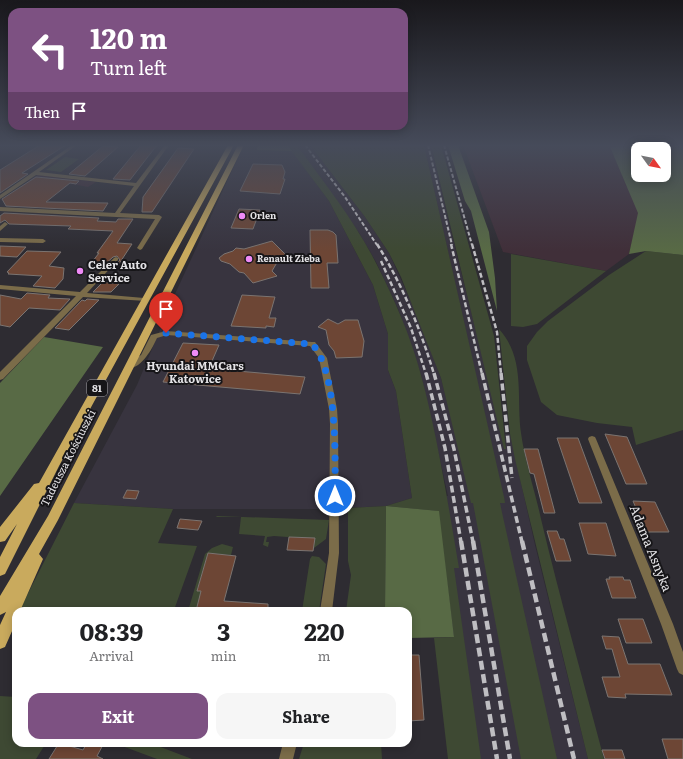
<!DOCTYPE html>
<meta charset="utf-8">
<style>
:root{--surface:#fff;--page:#f6f6f6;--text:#202124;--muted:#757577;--accent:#7d5182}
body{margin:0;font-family:Literata,serif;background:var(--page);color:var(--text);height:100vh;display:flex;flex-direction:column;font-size:15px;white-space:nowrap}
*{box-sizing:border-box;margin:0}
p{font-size:13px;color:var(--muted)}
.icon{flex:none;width:22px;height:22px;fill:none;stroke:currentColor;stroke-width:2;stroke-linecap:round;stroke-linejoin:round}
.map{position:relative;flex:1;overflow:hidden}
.sheet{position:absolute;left:12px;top:607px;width:400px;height:140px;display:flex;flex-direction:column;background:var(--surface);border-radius:12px;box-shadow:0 2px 10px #0003}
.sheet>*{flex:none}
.banner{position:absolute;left:8px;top:8px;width:400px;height:122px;border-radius:12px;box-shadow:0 2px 10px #0003;background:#7d5182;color:#fff;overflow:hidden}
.needle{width:26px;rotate:123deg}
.fabs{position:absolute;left:631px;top:142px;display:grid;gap:8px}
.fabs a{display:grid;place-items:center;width:40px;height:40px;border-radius:8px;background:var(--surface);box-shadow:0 2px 10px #0003;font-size:20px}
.pin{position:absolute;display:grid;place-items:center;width:34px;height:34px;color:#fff;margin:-41px -17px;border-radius:50% 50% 50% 0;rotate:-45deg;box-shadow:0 0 4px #0007}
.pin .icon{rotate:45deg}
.me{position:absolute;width:44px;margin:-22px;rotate:0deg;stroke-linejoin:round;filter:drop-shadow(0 0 3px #0008)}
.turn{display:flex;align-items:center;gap:14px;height:84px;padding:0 16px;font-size:18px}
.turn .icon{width:52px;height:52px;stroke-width:2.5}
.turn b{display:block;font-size:28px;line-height:34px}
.then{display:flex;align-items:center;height:38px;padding:0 16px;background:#0003;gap:8px;font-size:15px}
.eta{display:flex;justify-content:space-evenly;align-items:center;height:68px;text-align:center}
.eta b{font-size:24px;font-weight:700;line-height:28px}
.primary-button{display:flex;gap:8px;margin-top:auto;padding:8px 16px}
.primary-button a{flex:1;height:46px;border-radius:12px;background:var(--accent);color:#fff;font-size:16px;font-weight:700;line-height:46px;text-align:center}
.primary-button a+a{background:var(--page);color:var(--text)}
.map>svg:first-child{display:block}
</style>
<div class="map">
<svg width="683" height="759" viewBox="0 0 683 759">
<rect width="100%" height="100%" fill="#2e2c32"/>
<path fill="#38343f" d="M297,145H310L365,217L389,253L421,324L441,378L456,436L503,497L424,145H431L450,228L506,449L505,434H510L535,545L588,759H468L437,496H448L421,375L398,309L376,262L359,233Z
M242,149L292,151L329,201L373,285L388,334V370L396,391L412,498L386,506L326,509H173L74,503L137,385L175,294Z"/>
<path fill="#402f39" d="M463,145H658L610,147L639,213L629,254L606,271L503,252Z
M38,175L96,182L88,187L68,183L64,186L28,181Z"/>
<path fill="#3e4933" d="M287,145H297C324,183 355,221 376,263C394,298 411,337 421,375C438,438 448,504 459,568H454L481,759H448L434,638L454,637L438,511L386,506L385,611H346L351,575L348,561V508L386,506L412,498L396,391L388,370V334L373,285L329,201Z
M310,145H424L504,497L505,503H500L503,517L557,759H521L473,503H471L441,378L401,277L389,253L365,217Z
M431,145H441L494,336L506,449H504Z
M65,157L79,159L61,172L46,170Z
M646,251L683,255V430L636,445L632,427L597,423L557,415L541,402L527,360V346L537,332L548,321L609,275Z
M511,254L606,271L537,324L523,327L511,326Z
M499,329C526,359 516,397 521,433C525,462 535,491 541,519C560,599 583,679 604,759H588L515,459L510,434Z
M74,503L173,509L158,543L197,546L174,610L19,611Z
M217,516L329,520L326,539L314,548V539L274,536L267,537L266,542H269L268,547L263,545L265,536L239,534L241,517H216Z
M222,544L233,547L231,555L208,553L197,590L203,591L200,599L199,600L196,611H188L205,554L212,548Z
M312,556L319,557L326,564L319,611H302L310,559Z
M0,696L16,697V743H46L36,759H0Z
M114,743H150L192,759H157Z
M304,743H381L382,759H299Z"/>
<path fill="#586a45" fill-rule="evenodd" d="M258,145H287L292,151L257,150Z
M448,145H458L489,232L495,278L497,311L471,211L465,201Z
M658,145H683V255L646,251L629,254L638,213L610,147ZM638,149H664V175H638Z
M44,337L103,347L0,496V383Z
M386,506L439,511L454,637L408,638V611H385Z"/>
<path fill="#6d4635" stroke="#7b7471" d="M40,145H66L22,173L28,174L0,193V170Z
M141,145H157L130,180L113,179Z
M103,146L118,147L85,176L69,174Z
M178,148L194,149L152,212H142L143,197Z
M253,164L282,165L285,172L283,179H285L280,194L240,191Z
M36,177L79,181L76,184L70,183L46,202L108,203L103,211L6,206L2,199Z
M239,209L260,210L253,229L231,228Z
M4,213L99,218L97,221L116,222L118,219H133L117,243L132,244L117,267H113L120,260L117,256L113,257L103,266H89L99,253H97L113,231L68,229L71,226L9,224L5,220L0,223V216Z
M310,230H328L333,232L336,235L338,263H327L329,288H311Z
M272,241L288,257L279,259L272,271L277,276L253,283L244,273L239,272L230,264L221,261L219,258L224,254L233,251L236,248L244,249Z
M0,246L26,247L17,257L0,256Z
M27,251L61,252L49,266L64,268L63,279L55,288L33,286L42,276L8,274L9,273L7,272Z
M103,282L119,284L111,292H93Z
M27,293L50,295L48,298L70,299L60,310L29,308L10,327L0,325V295L21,299Z
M242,295L275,297L269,318H276L274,327L266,326V328L231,326Z
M87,299L99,300L69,330L55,328L82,300L85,301Z
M328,319L338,324L345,320H358L364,341L362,357L336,358L334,351L329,345L326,330L318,327Z
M183,343L219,345L212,361L209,362L226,370L305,377L300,394L163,382Z
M605,434L627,437L647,484H626Z
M557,438H578L602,503H579Z
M524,449H538L555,513H544L534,474L530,473Z
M127,490L139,491L136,499L123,498Z
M633,501L655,502L669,532H646Z
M180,519L202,521L198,530L177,528Z
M579,523H606L616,556L588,554Z
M547,531H557L560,539H564L571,561H556Z
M289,537L315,538L313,551L287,550Z
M208,553L236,556L224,601L268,604V611H196L201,591H197Z
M609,577H623L624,580H630L636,598H612L606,579H610Z
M618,619H643L652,643H626Z
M602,636L619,637L628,664H660L672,695L625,694L626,698L608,697L602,677H620L612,649H606Z
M408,655H419L424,720L408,721Z
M662,739H683V759H668Z
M59,743L83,750L87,743H104L97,756L103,759H49Z
M602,750H622L625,759H605Z"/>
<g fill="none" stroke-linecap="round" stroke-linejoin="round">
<path fill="#7b6c49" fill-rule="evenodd" d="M72,145H77L39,172L136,183L165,145H169L120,213L159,215L162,217L142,249L140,250L137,248L155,219L0,211V207L115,213L134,186L36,175L0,199V195Z
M5,222L8,224L0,231V226Z
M0,238L43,239L46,241L43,243L0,242Z
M116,257L118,258V260L87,293L144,298L147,300L146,301L83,297L3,379L0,380V372L76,296L0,289V285L80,292L114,258Z
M166,331L312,342H315L327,358L337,409L338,424L339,553L332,611H320L329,553L330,424L329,409L319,358L310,346L167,335L157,338C152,349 141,370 127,368L126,366L127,364L141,355L151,335Z
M592,436L595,437L596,439L673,624L683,652V675L679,673L677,669L661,624L588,439L589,437Z
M283,743H297L293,759H279Z"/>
<path fill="#c9aa5d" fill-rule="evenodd" d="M228,145H234L59,466L5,574L0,576V557L17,524L5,541L0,542V527L34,484L39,483Z
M238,145H244L58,520L39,554L43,559L20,611H16V622L5,647L0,649V625L6,612L0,615V596L48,516Z"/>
<path stroke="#bfbec2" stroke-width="2" stroke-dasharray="4 2" stroke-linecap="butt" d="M305,145L345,197L377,245
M428,145L452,245
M444,145L472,245"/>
<path stroke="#bfbec2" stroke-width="2.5" stroke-dasharray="5 2.5" stroke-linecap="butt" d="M377,244C402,284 420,328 434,374
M451,244L482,374
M472,244L497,332L501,374
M381,261L411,328L426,374"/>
<path stroke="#bfbec2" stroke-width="3.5" stroke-dasharray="7 3.5" stroke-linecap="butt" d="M426,373L445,448L461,542
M434,373L454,449L473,542
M482,373L522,542
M501,373L512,478"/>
<path stroke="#bfbec2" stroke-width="4.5" stroke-dasharray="9 4.5" stroke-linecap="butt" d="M461,541L497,759
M473,541L510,759
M522,541L574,759"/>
</g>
<linearGradient id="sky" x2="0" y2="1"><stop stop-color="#19181c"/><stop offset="0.58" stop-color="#464b5a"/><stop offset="1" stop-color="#464b5a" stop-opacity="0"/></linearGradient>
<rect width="683" height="251" fill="url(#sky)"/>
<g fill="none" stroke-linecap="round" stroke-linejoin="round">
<path stroke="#1a73e8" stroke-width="7" stroke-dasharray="0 12.6" d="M166,333L312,344C338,371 335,459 335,496"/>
</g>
<g fill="#ef8bf6" stroke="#161518" stroke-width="1.5">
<circle cx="242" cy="216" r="4"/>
<circle cx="249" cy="259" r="4"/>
<circle cx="80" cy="271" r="4"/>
<circle cx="195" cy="353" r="4"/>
</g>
<g text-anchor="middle" stroke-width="4" stroke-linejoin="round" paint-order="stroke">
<g font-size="9" font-weight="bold" fill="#e3e2e5" stroke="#161518" text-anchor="start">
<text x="250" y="219">Orlen</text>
<text x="257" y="262">Renault Zieba</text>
</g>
<rect fill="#161518" stroke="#a6a4a8" stroke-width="1" x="87" y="380" width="20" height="16" rx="3"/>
<g font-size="10" font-weight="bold" fill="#e3e2e5">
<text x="97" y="392">81</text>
</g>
<g font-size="11" font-weight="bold" fill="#e3e2e5" stroke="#161518" text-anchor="start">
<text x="88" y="269">Celer Auto<tspan x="88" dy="13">Service</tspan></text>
<text x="195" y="370" text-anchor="middle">Hyundai MMCars<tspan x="195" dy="13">Katowice</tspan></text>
</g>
<g font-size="11" fill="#e3e2e5" stroke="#161518">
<text transform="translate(68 458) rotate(-63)" y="4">Tadeusza Kościuszki</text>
</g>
<g font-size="13" fill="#e3e2e5" stroke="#161518">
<text transform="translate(651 548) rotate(68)" y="5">Adama Asnyka</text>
</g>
</g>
</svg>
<div class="fabs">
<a><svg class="needle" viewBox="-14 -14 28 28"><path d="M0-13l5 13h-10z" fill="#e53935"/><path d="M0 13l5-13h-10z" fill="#757577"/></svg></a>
</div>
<div class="pin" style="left:166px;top:333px;background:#d93025"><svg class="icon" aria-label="arrive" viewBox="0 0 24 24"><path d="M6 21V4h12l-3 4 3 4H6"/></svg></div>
<svg class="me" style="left:335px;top:496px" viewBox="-20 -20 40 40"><circle r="17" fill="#1a73e8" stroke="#fff" stroke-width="3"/><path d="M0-11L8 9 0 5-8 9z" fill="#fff"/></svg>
<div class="banner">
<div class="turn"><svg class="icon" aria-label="left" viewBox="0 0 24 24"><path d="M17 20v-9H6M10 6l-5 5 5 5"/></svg><div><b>120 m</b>Turn left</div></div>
<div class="then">Then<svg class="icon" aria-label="arrive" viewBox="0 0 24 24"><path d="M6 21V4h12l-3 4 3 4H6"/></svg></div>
</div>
<section class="sheet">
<div class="eta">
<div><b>08:39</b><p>Arrival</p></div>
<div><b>3</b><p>min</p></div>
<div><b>220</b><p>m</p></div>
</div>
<div class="primary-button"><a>Exit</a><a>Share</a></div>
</section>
</div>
